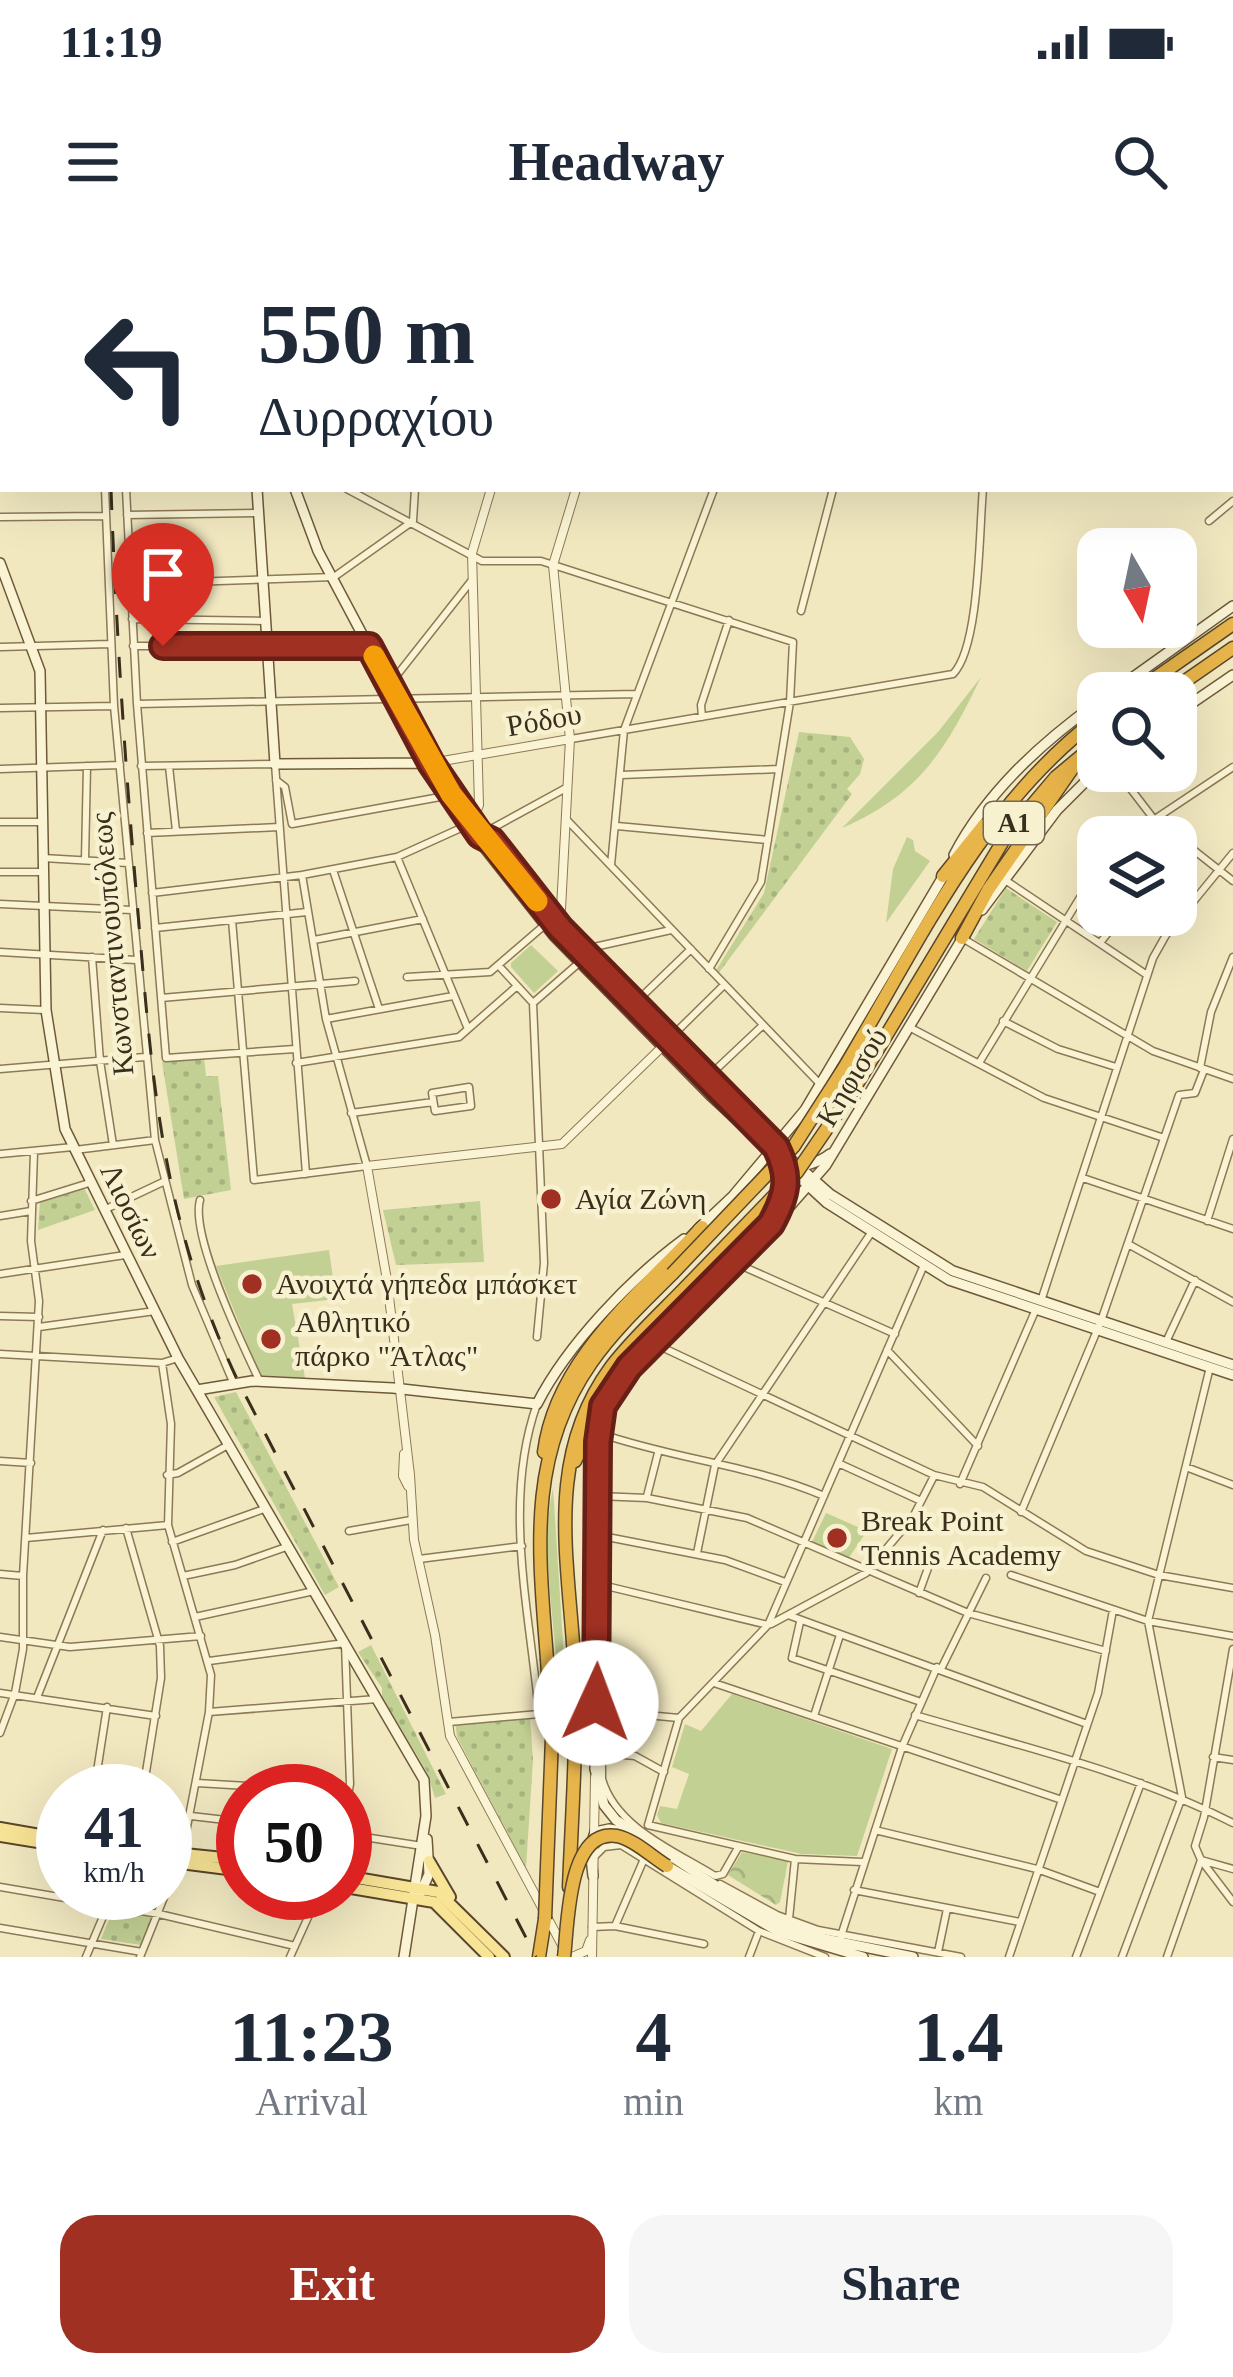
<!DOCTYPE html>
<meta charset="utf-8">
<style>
:root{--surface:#fff;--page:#f6f6f7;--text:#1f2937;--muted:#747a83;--accent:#a03022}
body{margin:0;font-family:Georgia,serif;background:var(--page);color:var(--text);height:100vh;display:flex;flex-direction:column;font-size:45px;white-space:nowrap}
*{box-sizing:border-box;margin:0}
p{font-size:39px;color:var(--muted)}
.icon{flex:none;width:66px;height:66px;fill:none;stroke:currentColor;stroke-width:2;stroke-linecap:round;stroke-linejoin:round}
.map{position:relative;height:1717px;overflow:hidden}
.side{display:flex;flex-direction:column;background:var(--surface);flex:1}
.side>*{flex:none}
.guide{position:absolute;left:0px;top:0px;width:1233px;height:252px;box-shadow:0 12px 48px #0002;background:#fff;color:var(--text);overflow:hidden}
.needle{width:78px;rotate:171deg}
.tools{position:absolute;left:1077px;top:288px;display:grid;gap:24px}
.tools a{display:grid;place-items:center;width:120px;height:120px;border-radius:24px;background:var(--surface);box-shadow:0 12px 48px #0002;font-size:60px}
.speed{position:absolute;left:36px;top:1524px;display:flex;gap:24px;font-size:60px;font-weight:700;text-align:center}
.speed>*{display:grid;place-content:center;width:156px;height:156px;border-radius:50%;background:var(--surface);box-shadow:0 12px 48px #0002;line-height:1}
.speed small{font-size:30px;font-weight:400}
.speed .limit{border:18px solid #d22;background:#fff;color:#111}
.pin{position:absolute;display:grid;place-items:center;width:102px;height:102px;color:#fff;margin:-123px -51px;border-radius:50% 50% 50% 0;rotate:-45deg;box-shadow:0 0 12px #0007}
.pin .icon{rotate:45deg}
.me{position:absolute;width:132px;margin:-66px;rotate:2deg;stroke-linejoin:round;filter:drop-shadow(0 0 9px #0008)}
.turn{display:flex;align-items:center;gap:42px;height:252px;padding:0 60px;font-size:54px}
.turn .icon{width:156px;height:156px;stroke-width:2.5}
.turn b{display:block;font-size:84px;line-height:102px}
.eta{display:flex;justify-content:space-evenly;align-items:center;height:204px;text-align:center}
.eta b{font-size:72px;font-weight:700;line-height:84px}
.button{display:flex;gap:24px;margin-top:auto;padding:24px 60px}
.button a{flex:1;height:138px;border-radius:36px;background:var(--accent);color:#fff;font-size:48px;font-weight:700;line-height:138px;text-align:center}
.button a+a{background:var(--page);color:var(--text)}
.status{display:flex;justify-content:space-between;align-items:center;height:84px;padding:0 60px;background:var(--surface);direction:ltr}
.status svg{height:33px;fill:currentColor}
header{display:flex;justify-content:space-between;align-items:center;height:156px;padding:0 60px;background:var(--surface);font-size:54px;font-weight:700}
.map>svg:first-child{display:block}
</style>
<div class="status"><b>11:19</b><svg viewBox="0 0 49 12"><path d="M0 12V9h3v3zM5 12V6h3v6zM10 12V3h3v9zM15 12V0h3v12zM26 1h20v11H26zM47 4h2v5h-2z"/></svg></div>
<header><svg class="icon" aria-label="menu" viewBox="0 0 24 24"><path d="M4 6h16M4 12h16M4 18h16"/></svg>Headway<svg class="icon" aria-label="search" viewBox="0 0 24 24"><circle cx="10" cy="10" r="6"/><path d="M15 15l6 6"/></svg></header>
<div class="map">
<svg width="1233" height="1717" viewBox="0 0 1233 1717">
<defs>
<pattern id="forest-crowns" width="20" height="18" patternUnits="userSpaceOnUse" patternTransform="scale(3)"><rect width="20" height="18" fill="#c2d093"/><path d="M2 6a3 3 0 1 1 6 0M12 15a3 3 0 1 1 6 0" fill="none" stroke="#a7b37e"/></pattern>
<pattern id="park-dots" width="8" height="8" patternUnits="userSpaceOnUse" patternTransform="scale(3)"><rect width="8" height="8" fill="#c2d093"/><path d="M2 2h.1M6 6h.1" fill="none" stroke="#a7b37e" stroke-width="1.8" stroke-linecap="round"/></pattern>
</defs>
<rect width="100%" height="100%" fill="#f1e8c0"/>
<path fill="#c2d093" d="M981,437C946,510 919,555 842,588L938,492Z
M907,597L913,600L915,611L930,621L886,683L893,629Z
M531,705L558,731L534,753L511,727V723Z
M329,1010L336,1059L292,1064L305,1138L260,1135L216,1026Z
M553,1248L564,1418H556C552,1363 541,1302 553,1248Z
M826,1273L867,1291L848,1319L812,1302Z
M732,1454L892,1509L857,1616L802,1614L661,1583L657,1575L660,1566L677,1569L689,1534L672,1527L685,1484L701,1491Z"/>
<path fill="url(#forest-crowns)" d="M742,1612L788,1621L780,1662L776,1665L728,1635Z"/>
<path fill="url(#park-dots)" d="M799,492L850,497L864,519L860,534L847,549L852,554L718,734L715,732L764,653Z
M1006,648L1057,682L1027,731L974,699Z
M204,818L206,836H218L231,950L184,959L162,822Z
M84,948L95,970L38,990L40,960Z
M480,961L484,1022L396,1025L383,970Z
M236,1152L339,1347L325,1355L214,1157Z
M371,1405L446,1554L435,1558L427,1532L382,1457V1448L358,1412Z
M530,1477L533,1520L526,1628L457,1497L455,1482Z
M113,1670L152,1677L141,1705L101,1699Z"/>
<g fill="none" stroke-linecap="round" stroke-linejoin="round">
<defs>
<path id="minor" d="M28,0L29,3
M119,0V3
M206,0V3
M242,0L243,3
M353,0V3
M447,0L495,3
M89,3L95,1
M423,3V0
M529,3L535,0
M795,3L796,0
M856,3L857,0
M903,3L904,0
M968,3V0
M1028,3V0
M1182,3L1184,0
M0,38L3,37
M0,64L3,86
M105,249L114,466L155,900L192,1045L233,1142
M126,249L137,464L166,818L295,809
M347,249L482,321H541L793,402L790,462L761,642L709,729
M127,275L258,273
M0,277L104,276
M1209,281L1233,261
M131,344L334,337L413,281L415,249
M801,371L833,249
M132,379L265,381
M133,406H369
M0,407L110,404
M390,444L472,340
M137,464L637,454
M0,468L114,466
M702,477L701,465L729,380
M571,499L953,434C980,407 979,291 983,249
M141,526L275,524L306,934
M169,526L176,591
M0,529L120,525
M1117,531L1153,578L1233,641
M621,535L779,529
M276,540L285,547L292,584L451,555
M567,580L819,843
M0,582H43
M617,586L768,600
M147,593L279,587
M480,595L566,548
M1128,597L1233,527
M397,617L468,789
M43,618L128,623
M85,620L87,526
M611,625L624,490L714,249
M333,630L379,769
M0,632H43
M1005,640L1147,735
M152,653L302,635L397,617L472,583
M0,664L132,670
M232,680L254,940L367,926L326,779L302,635
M155,688L307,672
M962,698L1153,811L1233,839
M314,700L423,679
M1100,703L1122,675
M585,709L671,690
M0,712L136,720
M92,717L100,821L113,905
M499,726L533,763L544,1023L537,1097
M407,737L490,732L547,683
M161,758L355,741
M533,763L580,722
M634,764L691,709
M0,768L44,770
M326,779L453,756
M1003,781L1058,809L1116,827
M909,787L1044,858L1164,898
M668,800L724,745
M296,823L459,797L517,746
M979,823L1098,628
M1200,828L1211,772L1233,717
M0,829L145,817
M709,836L762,786
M469,847L471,866L435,871L432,853Z
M351,873L433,862
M75,910L155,900
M0,914L73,907
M1083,938L1233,989
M200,960C190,996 243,1106 260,1142
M31,961L89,943
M106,969L163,942
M0,976L31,971
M1207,981L1233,899
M1128,1004L1233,1062
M733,1022L895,1094
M0,1034L125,1015
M1041,1061L1153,718L1166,695L1233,613
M0,1076L39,1077
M39,1087L155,1071
M1166,1102L1195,1040
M653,1103L934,1235L983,1247L1086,1311L1159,1335L1233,1348
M887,1110L978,1206
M0,1114L162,1123L178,1118
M162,1123L171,1184L168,1285L211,1435L209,1472L182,1613
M599,1193C673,1219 752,1225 824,1256
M0,1221L31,1223
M838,1223L921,1261
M1186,1227L1233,1245
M167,1235L178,1233L228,1205
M960,1244L1036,1069
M598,1256L647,1258L747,1278L968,1373L1106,1411
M647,1256L658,1213
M1021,1272L1101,1081L1179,855L1195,853L1204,830
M126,1288L160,1406L161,1438L143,1551
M349,1291L411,1280
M597,1295L725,1320L785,1342
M26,1298L168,1285
M172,1302L264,1269
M697,1313L715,1225L871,993
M419,1319L522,1306
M0,1334L23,1336
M1011,1335L1148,1381L1233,1396
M183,1336L235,1325L289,1306
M602,1345L768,1385
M601,1347L602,1539C616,1588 675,1611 715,1636L723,1634L739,1606
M919,1353L928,1328
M788,1375L1087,1484
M195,1377L314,1351
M800,1382L792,1418L921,1462
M771,1384L866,1333L913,1277L934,1236
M0,1397L70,1407L201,1396
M1233,1409L1204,1577L1195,1606L1201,1620L1233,1629
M209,1421L345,1403L350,1544L345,1573
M941,1429L986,1338
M714,1443L1062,1560
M0,1453L156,1476
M38,1455L103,1290
M603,1471L679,1478
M209,1472L377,1459
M915,1475C1023,1507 1132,1532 1233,1583
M814,1476L840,1395
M449,1482L539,1474C530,1373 502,1262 537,1164
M0,1493L15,1453L23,1409V1336L39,1061L31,1001L34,912
M602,1513L635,1516L664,1532
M1213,1517L1233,1520
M197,1543L334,1551
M94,1551L107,1467
M191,1576L243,1582
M648,1585L679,1478L768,1385L924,1025
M648,1585L795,1619L862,1622
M875,1590L1037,1629L1100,1652
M345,1594L422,1606
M595,1616L604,1607L621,1605L759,1691L825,1717
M1201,1620L1233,1662
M720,1644L777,1675L818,1690L961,1717
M0,1647L159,1674L295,1706
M854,1650L1020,1682
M789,1679L795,1619
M615,1686L704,1704
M592,1687L615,1686L644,1619
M0,1688L142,1712
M841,1696L902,1507L937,1427
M938,1712L947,1669
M86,1717L113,1653
M140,1717L177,1625
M290,1717L319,1653
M749,1717L759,1691
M1009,1717L1098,1453L1113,1370
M1076,1717L1141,1543
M1122,1717L1182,1557L1148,1381L1210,1127
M1167,1717L1201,1620"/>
<path id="tertiary" d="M283,0V3
M649,0L650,3
M587,3L588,0
M658,3L659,0
M431,523L570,499
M472,583L479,565L472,313L491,249
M552,678L561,669L570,499L553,325L576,249
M404,1214L403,1236L408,1246
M562,1705L450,1496L435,1395L414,1300L410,1235L387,1040L367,926L562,904L662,807
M572,1717L586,1711L590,1700
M592,1717L595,1537"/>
<path id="secondary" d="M135,0L137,3
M0,207H3
M257,249L275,524L431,523
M295,249L318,311L405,475L431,523L480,595L483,606L554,696L710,855L827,963L949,1040L1233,1135
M0,323L40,431L46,770L65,889L178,1118L424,1540L426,1576L404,1717
M1111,453L1233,366
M1176,474L1233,435
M480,595L492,601L563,691L770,901L830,954L953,1031L1233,1125
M954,615C987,552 1041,503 1098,462
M982,670L1057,570L1098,529
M767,935C788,927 812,928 830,914
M776,975L787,940
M698,989L733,956L805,870L944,635
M197,1150L252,1141L393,1148L537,1164C567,1105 631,1038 684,999
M667,1626L779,1692L863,1717
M593,1636L590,1609L595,1592L609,1589L628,1592
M421,1652L429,1634L427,1599
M913,1717L825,1699L778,1682L739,1661L616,1580L604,1565L595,1529L598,1202L603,1166L629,1127L790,966L826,925L965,694"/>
<path id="primary" d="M0,1588L63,1599
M0,1596L56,1605
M165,1612L243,1620
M165,1621L243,1631
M429,1621L450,1657
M345,1636L438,1652L504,1717
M345,1647L434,1662L489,1717"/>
<path id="motorway" d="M1134,453L1233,384
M1168,453L1233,408
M943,636L984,585
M962,698L988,650L1072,529
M844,828C918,704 981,566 1098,478
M854,849L1006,596L1056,537L1098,502
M544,1212C556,1118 641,1053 702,987
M575,1221L603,1166
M547,1419C539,1314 526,1216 591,1123C614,1090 644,1062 672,1034
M569,1647C572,1571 578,1494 574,1418C568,1316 545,1217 611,1127C633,1098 661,1073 686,1047
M539,1717L545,1679"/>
</defs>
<use href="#minor" stroke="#8c7956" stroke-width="9"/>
<use href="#tertiary" stroke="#8c7956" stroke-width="10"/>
<use href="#secondary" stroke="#6e5a3a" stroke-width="12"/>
<use href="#primary" stroke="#59462b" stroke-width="14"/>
<use href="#motorway" stroke="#59462b" stroke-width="15"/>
<use href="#minor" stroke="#fbf4d4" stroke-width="6"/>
<use href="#tertiary" stroke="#fbf4d4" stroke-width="8"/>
<use href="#secondary" stroke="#fbf4d4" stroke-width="9"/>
<use href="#primary" stroke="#f8e495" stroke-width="10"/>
<use href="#motorway" stroke="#e8b54a" stroke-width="12"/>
<path stroke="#3a2e1c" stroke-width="3" stroke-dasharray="21 21" stroke-linecap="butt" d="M101,0V3
M1230,70H1233
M111,249C116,387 125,523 137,661C152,838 160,976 238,1141L536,1717"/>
<defs>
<path id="motorway-bridge" d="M672,1034L794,906L844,828
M686,1047L797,932L854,849
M545,1679L552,1498L547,1419
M564,1717C568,1687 567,1587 617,1596C635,1600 652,1617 667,1626"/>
</defs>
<use href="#motorway-bridge" stroke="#59462b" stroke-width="15" stroke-linecap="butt"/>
<use href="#motorway-bridge" stroke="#e8b54a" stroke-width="12"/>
</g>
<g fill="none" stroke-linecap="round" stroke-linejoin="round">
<defs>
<path id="route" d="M163,406H369L431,523L480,595L492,601L560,688L776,907C791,937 787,955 771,984L629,1127L603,1166L598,1202L596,1463"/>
</defs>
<use href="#route" stroke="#681f16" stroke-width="30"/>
<use href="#route" stroke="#a03022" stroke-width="21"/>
<path stroke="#f59e0b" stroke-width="21" d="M374,416L451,554L537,661"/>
</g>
<g fill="#a03022" stroke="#f8f1d0" stroke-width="4.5">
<circle cx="551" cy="959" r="12"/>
<circle cx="252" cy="1044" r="12"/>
<circle cx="271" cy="1099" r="12"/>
<circle cx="837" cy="1298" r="12"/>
</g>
<g text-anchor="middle" stroke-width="9" stroke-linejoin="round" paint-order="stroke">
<rect fill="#f8f1d0" stroke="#736852" stroke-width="3" x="984" y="562" width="60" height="42" rx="9"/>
<g font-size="27" font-weight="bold" fill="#3a2e1c">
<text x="1014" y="592">Α1</text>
</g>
<g font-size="30" fill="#3a2e1c" stroke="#f8f1d0">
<text transform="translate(544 480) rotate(-10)" y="10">Ρόδου</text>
<text transform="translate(112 704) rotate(-95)" y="10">Κωνσταντινουπόλεως</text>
<text transform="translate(852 837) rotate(-59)" y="10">Κηφισού</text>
<text transform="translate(131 971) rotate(64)" y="10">Λιοσίων</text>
</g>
<g font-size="30" fill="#3a2e1c" stroke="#f8f1d0" text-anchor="start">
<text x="575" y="969">Αγία Ζώνη</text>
<text x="276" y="1054">Ανοιχτά γήπεδα μπάσκετ</text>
<text x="295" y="1092">Αθλητικό<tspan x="295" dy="34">πάρκο "Άτλας"</tspan></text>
<text x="861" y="1291">Break Point<tspan x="861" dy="34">Tennis Academy</tspan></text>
</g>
</g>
</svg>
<div class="tools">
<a><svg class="needle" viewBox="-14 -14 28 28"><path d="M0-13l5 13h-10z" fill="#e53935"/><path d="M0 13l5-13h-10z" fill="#747a83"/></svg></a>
<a><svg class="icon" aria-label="search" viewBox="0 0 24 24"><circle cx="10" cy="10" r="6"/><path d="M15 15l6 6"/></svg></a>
<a><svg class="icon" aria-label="layers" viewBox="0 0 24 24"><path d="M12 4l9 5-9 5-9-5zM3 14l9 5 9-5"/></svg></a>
</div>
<div class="speed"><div>41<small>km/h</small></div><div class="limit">50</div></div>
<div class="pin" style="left:163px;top:406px;background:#d93025"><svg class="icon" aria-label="arrive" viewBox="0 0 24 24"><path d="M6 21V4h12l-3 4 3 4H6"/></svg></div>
<svg class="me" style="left:596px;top:1463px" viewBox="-20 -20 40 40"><circle r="19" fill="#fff"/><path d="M0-13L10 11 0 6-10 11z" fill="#a03022"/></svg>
<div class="guide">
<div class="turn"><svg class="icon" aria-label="left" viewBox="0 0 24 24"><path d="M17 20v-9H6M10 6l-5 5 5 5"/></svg><div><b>550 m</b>Δυρραχίου</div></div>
</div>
</div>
<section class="side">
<div class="eta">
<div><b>11:23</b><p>Arrival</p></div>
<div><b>4</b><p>min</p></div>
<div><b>1.4</b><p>km</p></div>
</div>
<div class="button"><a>Exit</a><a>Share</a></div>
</section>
